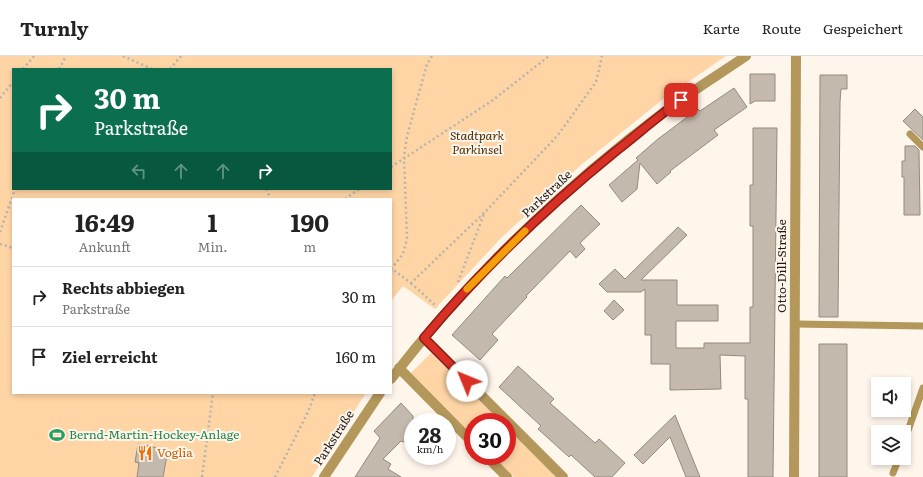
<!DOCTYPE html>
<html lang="de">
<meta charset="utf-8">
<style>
:root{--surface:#fff;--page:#f2f2f2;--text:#222;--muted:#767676;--line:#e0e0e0}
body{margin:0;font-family:Literata,serif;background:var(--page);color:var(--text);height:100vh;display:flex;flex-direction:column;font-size:15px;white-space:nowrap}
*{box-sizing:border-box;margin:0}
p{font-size:13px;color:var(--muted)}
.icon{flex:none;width:22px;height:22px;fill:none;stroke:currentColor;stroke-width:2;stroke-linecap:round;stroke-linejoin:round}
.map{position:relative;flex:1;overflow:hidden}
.drawer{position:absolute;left:12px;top:142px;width:380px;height:196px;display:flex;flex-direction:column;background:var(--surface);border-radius:0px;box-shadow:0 2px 6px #0003}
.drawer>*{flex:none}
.hud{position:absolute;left:12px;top:12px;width:380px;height:122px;border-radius:0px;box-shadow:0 2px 6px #0003;background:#0b6e4f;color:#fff;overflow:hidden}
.controls{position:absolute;left:871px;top:321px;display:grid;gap:8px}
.controls a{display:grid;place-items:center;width:40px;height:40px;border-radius:0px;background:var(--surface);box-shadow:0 2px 6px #0003;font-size:20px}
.speed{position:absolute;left:404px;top:357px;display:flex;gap:8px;font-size:20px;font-weight:700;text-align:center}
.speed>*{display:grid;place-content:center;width:52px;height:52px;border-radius:50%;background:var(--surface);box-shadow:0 2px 6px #0003;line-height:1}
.speed small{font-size:10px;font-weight:400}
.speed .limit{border:6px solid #d22;background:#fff;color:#111}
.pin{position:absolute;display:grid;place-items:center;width:34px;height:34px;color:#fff;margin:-17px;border-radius:8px;box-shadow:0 2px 6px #0006}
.me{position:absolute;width:44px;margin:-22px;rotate:315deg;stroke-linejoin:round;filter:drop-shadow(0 0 3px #0008)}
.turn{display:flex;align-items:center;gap:14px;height:84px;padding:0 16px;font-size:18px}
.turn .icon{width:52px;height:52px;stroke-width:2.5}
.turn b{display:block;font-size:28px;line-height:34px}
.lanes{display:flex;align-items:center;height:38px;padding:0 16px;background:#0003;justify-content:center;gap:20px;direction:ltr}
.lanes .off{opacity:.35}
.eta{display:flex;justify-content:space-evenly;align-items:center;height:68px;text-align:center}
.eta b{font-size:24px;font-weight:700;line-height:28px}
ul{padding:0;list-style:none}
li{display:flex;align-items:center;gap:12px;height:60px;padding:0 16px;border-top:1px solid var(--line)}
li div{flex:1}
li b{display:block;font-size:15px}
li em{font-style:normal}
header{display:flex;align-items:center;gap:24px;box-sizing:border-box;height:56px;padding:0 20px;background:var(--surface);border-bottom:1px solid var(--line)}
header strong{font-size:19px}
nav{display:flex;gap:22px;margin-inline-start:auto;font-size:14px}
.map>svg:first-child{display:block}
</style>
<header>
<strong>Turnly</strong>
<nav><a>Karte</a><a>Route</a><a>Gespeichert</a></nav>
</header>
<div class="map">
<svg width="923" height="421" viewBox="0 0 923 421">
<rect width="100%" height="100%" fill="#fef5eb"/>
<path fill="#ffd5a6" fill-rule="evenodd" d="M0,0H726L662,44L581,109L501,182L435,253L403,230L391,245V143H13V337H366L312,421H0ZM13,13H391V133H13Z
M431,297L501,366H473V380L411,317Z
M507,372L556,421H514L493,400H507Z"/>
<path fill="#c4b9ad" stroke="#948a7f" d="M750,18H775V45H755L750,48Z
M820,19H847V33H841L840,46L838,261H819Z
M734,32L747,51L714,74L718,79L670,115L671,116L657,128L640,107L637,133L622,146L609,129L638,104L636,102L658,83L698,53L700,55Z
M915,53L923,61V84L903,65Z
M753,72H777L773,421H748V343H745V300L720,299L721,333L670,334V308H651V279H645V233L641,236H607L599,228L615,213L625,223L678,171L687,179L641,224H677V249H718V265H676V292H704V287H750V251H753V170H750V129H753Z
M905,90H915L919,94L920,159H904V121H902V105H905Z
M581,149L600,168L580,187L585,193L576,202L570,195L526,240L527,241L492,278L498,284L480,304L452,279L505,220L507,222Z
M614,244L624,254L613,264L604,255Z
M819,288H847V421H819Z
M518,310L554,343L550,347L595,387L599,383L625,407L612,421H595L571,399L569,401L538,373L541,370L499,331Z
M401,347L413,360V385L407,387L401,385L383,403L391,408L388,413L401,421H355L380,382L374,375Z
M675,359L700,421H686L670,381L643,408L634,399Z
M138,388L168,394L163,421H137L139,407L135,406Z"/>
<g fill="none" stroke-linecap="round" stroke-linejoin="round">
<path stroke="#b9b2aa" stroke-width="2.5" stroke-dasharray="2 3" stroke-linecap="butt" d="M123,0L152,13
M23,13L34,0
M59,13L66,0
M170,13L181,0
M0,42L13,26
M391,111L493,44L549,0
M266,133L271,143
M345,143L359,133
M0,176L15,133
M0,188L13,192
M391,213L403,198L407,183L404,101L407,80L427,8L432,0
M391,215L392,213L411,227L485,156L558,79L596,26L602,0
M458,226L484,158
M411,227L437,251
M202,421L213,337
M275,421L308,356L315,337"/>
<path stroke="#b3975b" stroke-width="7" d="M910,78L923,91
M795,268L923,270
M904,386L923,332
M893,417L899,402"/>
<path stroke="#b3975b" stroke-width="10" d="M424,282L563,421
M399,312L473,387
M391,323C469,222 566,129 668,53C693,34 720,18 746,0
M486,400L507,421
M324,421L380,337
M794,421L796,0"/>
</g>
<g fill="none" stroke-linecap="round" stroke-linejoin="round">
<defs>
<path id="route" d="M467,325L424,282C482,213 547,151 616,95C638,78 658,60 681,44"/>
</defs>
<use href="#route" stroke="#8d1f18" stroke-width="10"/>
<use href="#route" stroke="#d93025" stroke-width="7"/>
<path stroke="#f59e0b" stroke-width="7" d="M467,233L525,175"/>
</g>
<defs>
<symbol id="stadium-bare" viewBox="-9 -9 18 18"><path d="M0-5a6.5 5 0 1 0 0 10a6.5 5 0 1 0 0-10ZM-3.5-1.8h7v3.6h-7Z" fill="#2e9e5b" stroke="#fef5eb" stroke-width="2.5" paint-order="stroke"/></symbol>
<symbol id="restaurant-bare" viewBox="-9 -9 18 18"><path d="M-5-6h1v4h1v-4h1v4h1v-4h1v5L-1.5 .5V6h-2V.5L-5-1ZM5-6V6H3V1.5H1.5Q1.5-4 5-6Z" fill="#e8710a" stroke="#fef5eb" stroke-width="2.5" paint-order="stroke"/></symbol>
</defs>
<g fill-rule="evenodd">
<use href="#stadium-bare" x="46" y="368" width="22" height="22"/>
<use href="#restaurant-bare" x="134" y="386" width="22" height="22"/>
</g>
<g text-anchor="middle" stroke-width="4" stroke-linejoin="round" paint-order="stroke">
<g font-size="12" font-style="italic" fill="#4a2f0a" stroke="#fef5eb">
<text x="477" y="84">Stadtpark<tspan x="477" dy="14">Parkinsel</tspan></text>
</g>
<g font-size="12" fill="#1f1b17" stroke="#fef5eb">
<text transform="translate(547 138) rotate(-43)" y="4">Parkstraße</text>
<text transform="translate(782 210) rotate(-90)" y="4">Otto-Dill-Straße</text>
<text transform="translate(334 382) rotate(-57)" y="4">Parkstraße</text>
</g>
<g font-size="12" fill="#27864d" stroke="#fef5eb" text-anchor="start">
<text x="69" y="383">Bernd-Martin-Hockey-Anlage</text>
</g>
<g font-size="12" fill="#c56008" stroke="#fef5eb" text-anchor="start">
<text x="157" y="401">Voglia</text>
</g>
</g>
</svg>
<div class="controls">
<a><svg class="icon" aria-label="sound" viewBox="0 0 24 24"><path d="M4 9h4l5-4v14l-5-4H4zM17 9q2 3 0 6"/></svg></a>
<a><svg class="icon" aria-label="layers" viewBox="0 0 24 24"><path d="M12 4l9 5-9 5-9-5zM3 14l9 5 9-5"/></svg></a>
</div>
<div class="speed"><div>28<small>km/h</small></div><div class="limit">30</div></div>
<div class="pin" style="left:681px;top:44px;background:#d93025"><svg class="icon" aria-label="arrive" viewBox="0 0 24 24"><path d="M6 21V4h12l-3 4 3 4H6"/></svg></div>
<svg class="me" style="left:467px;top:325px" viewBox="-20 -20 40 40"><circle r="19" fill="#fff"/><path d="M0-13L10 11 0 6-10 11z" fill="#d93025"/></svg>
<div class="hud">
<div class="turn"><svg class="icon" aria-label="right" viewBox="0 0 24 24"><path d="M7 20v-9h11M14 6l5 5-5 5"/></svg><div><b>30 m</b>Parkstraße</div></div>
<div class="lanes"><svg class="icon off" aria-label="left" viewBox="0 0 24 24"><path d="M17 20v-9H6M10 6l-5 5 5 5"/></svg><svg class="icon off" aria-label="ahead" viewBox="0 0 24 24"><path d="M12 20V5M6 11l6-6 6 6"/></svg><svg class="icon off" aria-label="ahead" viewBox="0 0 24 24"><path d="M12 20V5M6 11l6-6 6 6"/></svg><svg class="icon" aria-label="right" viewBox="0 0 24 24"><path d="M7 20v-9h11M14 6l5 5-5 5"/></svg></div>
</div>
<section class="drawer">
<div class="eta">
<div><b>16:49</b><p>Ankunft</p></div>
<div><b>1</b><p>Min.</p></div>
<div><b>190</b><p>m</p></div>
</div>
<ul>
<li><svg class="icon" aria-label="right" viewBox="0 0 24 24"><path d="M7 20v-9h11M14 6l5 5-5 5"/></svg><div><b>Rechts abbiegen</b><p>Parkstraße</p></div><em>30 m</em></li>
<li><svg class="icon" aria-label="arrive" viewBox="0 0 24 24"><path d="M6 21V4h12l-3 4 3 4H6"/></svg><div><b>Ziel erreicht</b></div><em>160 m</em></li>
</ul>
</section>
</div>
